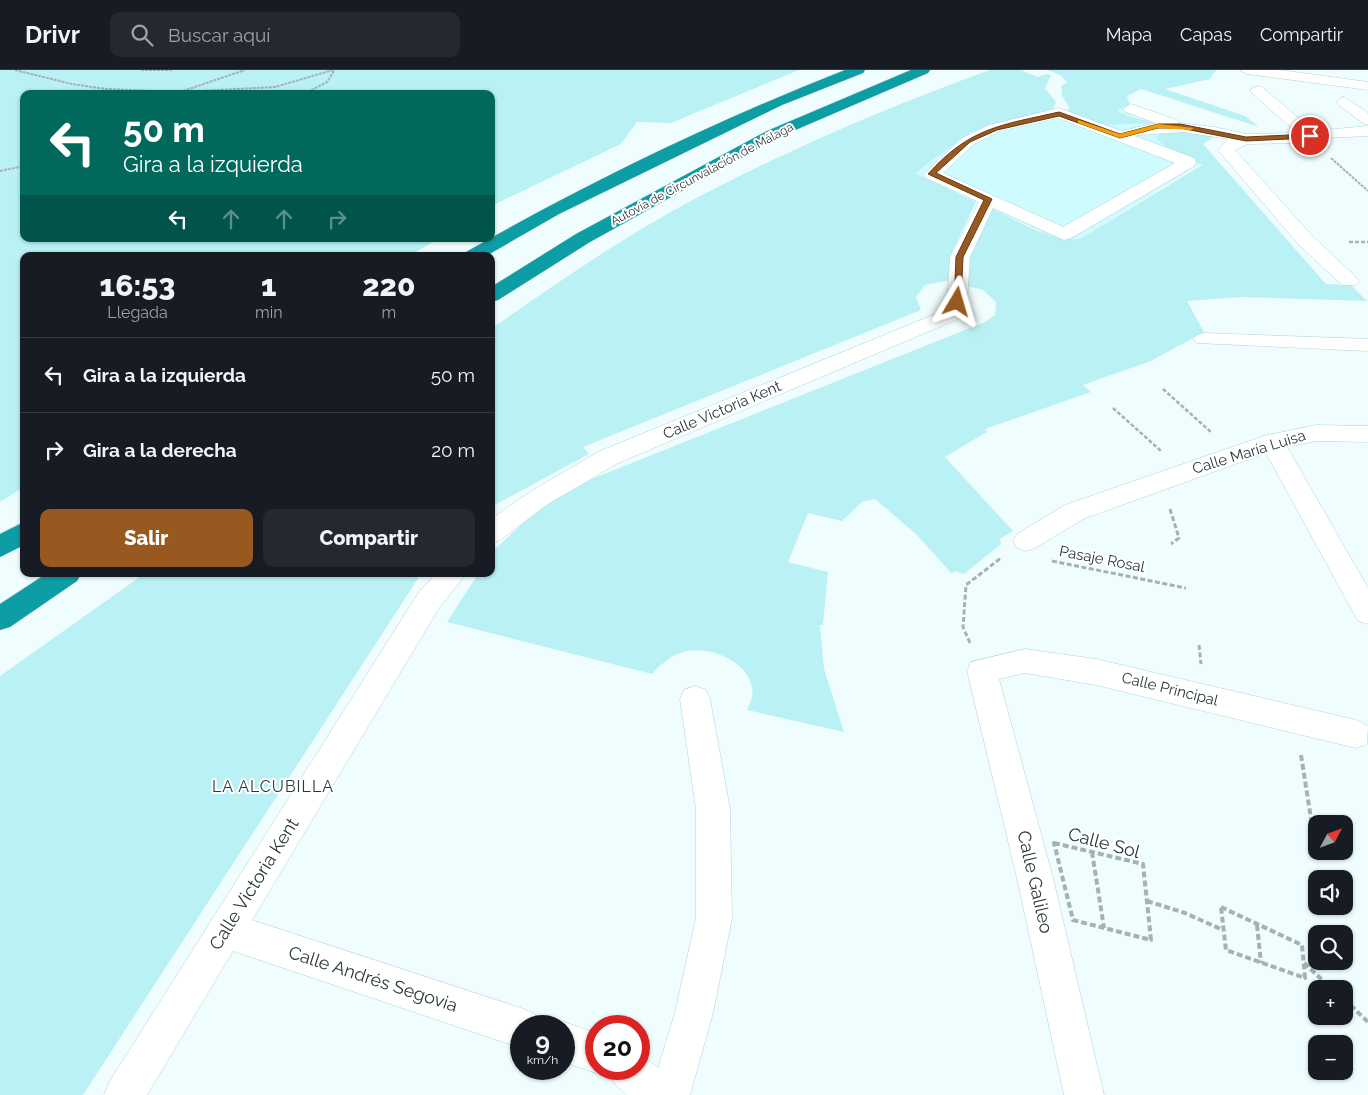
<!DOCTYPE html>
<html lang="es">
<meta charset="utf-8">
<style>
:root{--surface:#171b24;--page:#242831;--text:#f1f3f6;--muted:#9ea1a6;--line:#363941;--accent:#985920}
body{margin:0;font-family:Raleway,sans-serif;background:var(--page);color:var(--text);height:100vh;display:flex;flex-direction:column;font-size:19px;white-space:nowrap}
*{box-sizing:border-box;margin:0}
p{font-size:16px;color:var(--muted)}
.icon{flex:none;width:28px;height:28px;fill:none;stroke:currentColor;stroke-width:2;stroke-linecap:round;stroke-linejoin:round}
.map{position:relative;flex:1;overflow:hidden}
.sheet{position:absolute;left:20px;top:182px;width:475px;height:325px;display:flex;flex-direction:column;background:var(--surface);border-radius:10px;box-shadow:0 1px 4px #0004}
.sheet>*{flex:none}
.banner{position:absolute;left:20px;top:20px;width:475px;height:152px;border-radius:10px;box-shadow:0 1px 4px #0004;background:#00695c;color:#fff;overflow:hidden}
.needle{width:32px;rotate:49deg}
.buttons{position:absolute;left:1308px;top:745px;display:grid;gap:10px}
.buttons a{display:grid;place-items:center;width:45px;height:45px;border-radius:10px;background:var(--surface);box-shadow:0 1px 4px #0004;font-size:25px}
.speed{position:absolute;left:510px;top:945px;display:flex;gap:10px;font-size:25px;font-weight:700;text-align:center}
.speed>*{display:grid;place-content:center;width:65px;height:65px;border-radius:50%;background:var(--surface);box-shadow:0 1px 4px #0004;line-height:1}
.speed small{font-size:12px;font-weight:400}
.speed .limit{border:8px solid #d22;background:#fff;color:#111}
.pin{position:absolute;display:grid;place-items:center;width:42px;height:42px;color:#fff;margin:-21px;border:2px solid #fff;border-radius:50%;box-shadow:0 1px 5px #0007}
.me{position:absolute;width:55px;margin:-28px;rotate:7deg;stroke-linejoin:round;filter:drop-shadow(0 0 4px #0008)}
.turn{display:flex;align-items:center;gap:18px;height:105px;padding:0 20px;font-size:22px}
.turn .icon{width:65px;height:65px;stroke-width:2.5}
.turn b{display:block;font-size:35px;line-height:42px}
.lanes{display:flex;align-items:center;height:48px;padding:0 20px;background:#0003;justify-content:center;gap:25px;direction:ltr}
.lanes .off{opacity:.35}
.eta{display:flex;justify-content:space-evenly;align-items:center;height:85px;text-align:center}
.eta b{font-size:30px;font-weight:800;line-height:35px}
.primary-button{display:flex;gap:10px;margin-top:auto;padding:10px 20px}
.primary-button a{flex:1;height:58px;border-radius:10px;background:var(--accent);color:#fff;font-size:20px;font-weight:800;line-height:58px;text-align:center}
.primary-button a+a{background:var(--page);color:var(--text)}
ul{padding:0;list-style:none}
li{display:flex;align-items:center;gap:15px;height:75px;padding:0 20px;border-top:1px solid var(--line)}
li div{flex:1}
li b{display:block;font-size:19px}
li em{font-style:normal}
header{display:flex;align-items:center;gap:30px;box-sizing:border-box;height:70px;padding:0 25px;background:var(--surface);border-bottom:1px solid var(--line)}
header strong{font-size:24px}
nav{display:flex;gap:28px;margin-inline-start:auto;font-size:18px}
.search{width:350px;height:45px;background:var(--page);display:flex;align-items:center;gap:12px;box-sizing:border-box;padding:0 18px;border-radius:10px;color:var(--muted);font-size:19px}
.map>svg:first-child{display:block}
</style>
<header>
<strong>Drivr</strong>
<div class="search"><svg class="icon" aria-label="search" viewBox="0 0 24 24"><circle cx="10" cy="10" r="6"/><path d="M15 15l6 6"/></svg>Buscar aquí</div>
<nav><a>Mapa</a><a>Capas</a><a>Compartir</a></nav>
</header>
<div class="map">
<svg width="1368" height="1025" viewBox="0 0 1368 1025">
<rect width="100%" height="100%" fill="#f0fdfe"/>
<path fill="#cefbfe" d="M1130,35L1178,53L1216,57L1215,66L1203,74L1213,86L1080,169L1063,170L1048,165L915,103L971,62L1053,39L1152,53L1138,47L1122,45L1116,39Z"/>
<path fill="#baf1f5" d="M0,0H799L671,53L637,52L621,74L491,136V24H24V169H438L409,186H24V417L0,432Z
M990,0H1021L1038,7L1046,4L1051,5L1045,18L1056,32L1053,39L971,62L915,103L976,132L952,182V210L925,215L916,227L921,240L583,377L589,384L491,437V259C561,210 636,158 712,120C801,74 896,34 990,0Z
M1047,0H1216L1210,9L1165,19L1245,46L1259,57L1141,19L1127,26L1130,35L1117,40C1126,48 1142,48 1153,53L1103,55L1068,41L1069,37L1062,26L1061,16L1067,12L1060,5Z
M1179,61L1215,66L1203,74L1326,214L1351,215L1367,231L1241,227L1187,231L1204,262L1151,291L1083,315L1091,322L985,359L987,362L945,387L1013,461L1000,469L1001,474L964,504L954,501L952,504L917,465L875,429L862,432L842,451L808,443L788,492L828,502L823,555H820L824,599L844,662L747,640C750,633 754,626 752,618C748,590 707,575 683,582C670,586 660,595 652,604L447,552L478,504H491L493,481L537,440L594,408L985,252L995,245L996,232L983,220L967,216L969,182L991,138C1020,152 1048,171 1080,169L1202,95L1163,75L1156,67L1163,62Z
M144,504H421L83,1025H0V606Z"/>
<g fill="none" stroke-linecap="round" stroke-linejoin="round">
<defs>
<path id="minor" d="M1240,0H1280L1368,12V20L1247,4Z
M1257,16L1262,17L1314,61L1368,56V66L1326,68L1304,73L1247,74L1235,80L1313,167L1356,207L1359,211L1356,215H1342L1299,175L1218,80L1228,69L1183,62L1139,65L1135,66L1194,88L1196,92L1194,96L1071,168L1064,170L993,138L970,187L967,232L958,249L618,393L548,434L500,470L491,473V449L530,422L600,381L943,241L947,232L950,187L979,132L926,108L924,104L962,68L989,55L1059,38L1121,61L1156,53L1126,42L1123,39L1131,34L1177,50L1179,53L1214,57L1246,64L1297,63L1252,23L1250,20ZM1058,48L1175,93L1063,157L943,103L974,74L1000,61Z
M1344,27L1368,43V55L1363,53L1339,35L1336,32L1339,29Z
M1204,263L1368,269V281L1197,273L1193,269L1197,265Z
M1316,355L1368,356V372L1316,371L1287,377L1368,518V554L1358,551L1266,383L1083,449L1035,478L1026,481L1017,478L1013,471L1017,464L1065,435L1264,366Z
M436,504H466L439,538L252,850L521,938L535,944L540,956H521V978L233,881L147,1025H104L110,1011L419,522Z
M1025,579L1096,589L1356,650L1368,656L1367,674L1356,678L1096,615L1025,603L999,609L1053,808L1104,1025H1064L1017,808L967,601L971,592Z
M695,616L706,620L710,629L730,739L732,848L713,943L690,1025H627L614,1013L608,999H639V983L658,998L675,943L696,848V739L680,629L684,620Z
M564,952L596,963V999H606L596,1003L564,992V956H554Z"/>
<path id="highway" d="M845,0H865L863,3L782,35L559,144L486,186H463L466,182C587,113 715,51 845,0Z
M911,0H930L928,3L779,67L590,172L498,230L491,232V217L576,164L767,61Z
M24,452V475L0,487V464Z
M46,504H81L77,511L10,557L0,560V534Z"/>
</defs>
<use href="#minor" stroke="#b2d3d6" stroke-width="1"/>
<use href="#highway" stroke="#d4d7d7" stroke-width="1"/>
<path stroke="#a4b2b3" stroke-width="2" stroke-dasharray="3 1" stroke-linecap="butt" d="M15,0L72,14L106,19L180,22L275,17L333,0
M141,0H172
M183,21L245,0
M304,24L327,12L334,1
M1331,88L1368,121
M0,101L24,96"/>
<path stroke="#a4b2b3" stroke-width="2.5" stroke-dasharray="4 2" stroke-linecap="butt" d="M1349,172H1368
M1163,319L1212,363
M1113,338L1161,381"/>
<path stroke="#a4b2b3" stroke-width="3" stroke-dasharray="5 2.5" stroke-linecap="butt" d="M1170,439L1179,468L1171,474
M1052,491L1186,518
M970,573L963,557L966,515L1001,488
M1199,575L1201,594"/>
<path stroke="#a4b2b3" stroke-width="4" stroke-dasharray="6 3" stroke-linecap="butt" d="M1301,685L1312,755
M1054,773L1143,794L1151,870L1073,850Z
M1092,782L1104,858
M1147,831L1185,843L1223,860
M1221,837L1302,875L1305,908L1226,880Z
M1257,855L1261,893
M1304,893L1332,919
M1344,929L1368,952"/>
<use href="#minor" fill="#fff" fill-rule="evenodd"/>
<use href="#highway" fill="#0d9da5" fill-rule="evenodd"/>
</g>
<path fill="#985920" stroke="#633a15" d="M1059,42L1120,64L1158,54H1180L1246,67L1310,64L1314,66L1310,68L1246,71L1180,58H1158L1120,68L1059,46L997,60L970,72L936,103L992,129L963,187L961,232L954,234L956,187L984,130L928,104C970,57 1002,55 1059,42Z"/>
<path fill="#f59e0b" d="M1078,50L1120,64L1158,54L1194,58L1191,60L1158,58L1120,68L1078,53Z"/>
<g text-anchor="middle" stroke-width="4" stroke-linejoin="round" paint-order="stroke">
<g font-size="12" fill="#293738" stroke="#fff">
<text transform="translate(702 104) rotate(-28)" y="4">Autovía de Circunvalación de Málaga</text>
</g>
<g font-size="15" fill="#293738" stroke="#fff">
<text transform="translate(722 340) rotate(-23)" y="5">Calle Victoria Kent</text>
<text transform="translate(1249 382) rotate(-17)" y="5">Calle María Luisa</text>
<text transform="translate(1102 489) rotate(11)" y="5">Pasaje Rosal</text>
<text transform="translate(1170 619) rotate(14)" y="5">Calle Principal</text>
</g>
<g font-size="16" letter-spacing="1" fill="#293738" stroke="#fff">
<text x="273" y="722">LA ALCUBILLA</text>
</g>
<g font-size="18" fill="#293738" stroke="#fff">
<text transform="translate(1104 773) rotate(15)" y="6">Calle Sol</text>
<text transform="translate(1035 812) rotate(77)" y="6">Calle Galileo</text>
<text transform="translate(254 814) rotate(-58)" y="6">Calle Victoria Kent</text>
<text transform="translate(373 909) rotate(18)" y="6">Calle Andrés Segovia</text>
</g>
</g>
</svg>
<div class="buttons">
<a><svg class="needle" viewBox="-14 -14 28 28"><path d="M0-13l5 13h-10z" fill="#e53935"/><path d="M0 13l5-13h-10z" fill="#9ea1a6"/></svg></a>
<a><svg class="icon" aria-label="sound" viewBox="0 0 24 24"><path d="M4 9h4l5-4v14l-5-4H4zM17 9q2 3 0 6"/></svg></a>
<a><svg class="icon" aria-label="search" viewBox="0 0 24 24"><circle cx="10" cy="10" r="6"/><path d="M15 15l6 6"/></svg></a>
<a>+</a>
<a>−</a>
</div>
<div class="speed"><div>9<small>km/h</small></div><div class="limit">20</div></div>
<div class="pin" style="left:1310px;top:66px;background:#d93025"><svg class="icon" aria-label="arrive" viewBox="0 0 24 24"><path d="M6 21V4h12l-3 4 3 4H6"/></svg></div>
<svg class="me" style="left:957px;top:232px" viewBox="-20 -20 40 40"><path d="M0-17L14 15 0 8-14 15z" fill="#985920" stroke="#fff" stroke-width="4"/></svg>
<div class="banner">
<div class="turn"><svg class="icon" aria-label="left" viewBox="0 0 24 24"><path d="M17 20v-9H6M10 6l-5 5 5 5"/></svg><div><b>50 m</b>Gira a la izquierda</div></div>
<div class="lanes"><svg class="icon" aria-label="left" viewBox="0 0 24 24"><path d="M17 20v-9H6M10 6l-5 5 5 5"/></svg><svg class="icon off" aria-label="ahead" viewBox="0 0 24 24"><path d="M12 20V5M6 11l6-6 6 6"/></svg><svg class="icon off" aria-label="ahead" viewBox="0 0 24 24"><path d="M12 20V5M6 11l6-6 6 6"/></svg><svg class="icon off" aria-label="right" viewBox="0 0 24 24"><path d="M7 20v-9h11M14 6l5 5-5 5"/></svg></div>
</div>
<section class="sheet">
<div class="eta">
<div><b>16:53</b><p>Llegada</p></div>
<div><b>1</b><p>min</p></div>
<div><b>220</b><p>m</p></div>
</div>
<ul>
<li><svg class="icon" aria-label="left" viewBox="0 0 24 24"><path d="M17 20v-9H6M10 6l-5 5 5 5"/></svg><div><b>Gira a la izquierda</b></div><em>50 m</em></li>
<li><svg class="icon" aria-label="right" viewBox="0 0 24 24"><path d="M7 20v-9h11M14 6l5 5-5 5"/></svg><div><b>Gira a la derecha</b></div><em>20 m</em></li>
</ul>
<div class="primary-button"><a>Salir</a><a>Compartir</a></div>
</section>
</div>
